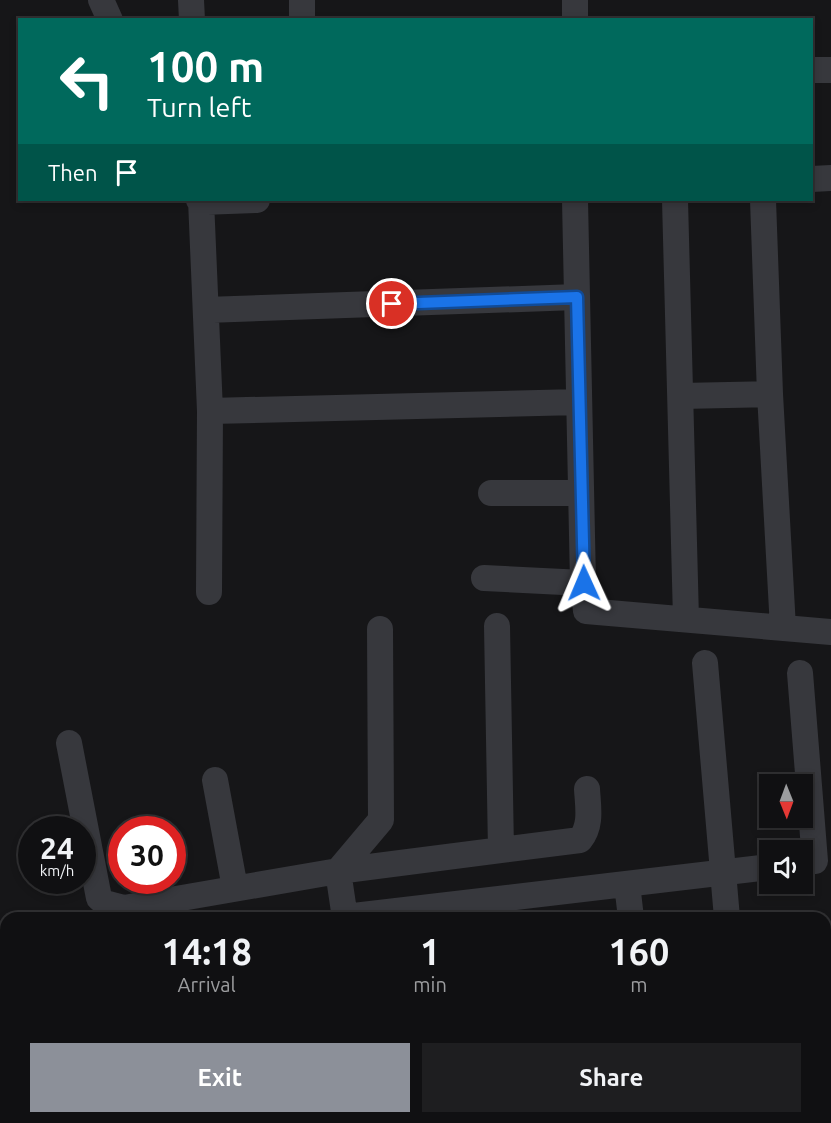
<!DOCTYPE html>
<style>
:root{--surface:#101012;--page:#1e1e20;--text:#f1f3f6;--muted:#9c9d9f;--line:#303032;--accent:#8c9099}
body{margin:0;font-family:Ubuntu,sans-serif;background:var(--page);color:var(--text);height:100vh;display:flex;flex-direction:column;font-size:22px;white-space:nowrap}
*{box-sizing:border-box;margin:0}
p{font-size:20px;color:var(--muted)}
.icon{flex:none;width:33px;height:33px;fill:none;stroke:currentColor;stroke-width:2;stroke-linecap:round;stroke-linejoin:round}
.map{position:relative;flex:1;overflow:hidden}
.sheet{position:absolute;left:0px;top:912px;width:831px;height:212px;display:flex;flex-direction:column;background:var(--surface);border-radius:18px 18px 0 0;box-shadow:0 3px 9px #0003,0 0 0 2px var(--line)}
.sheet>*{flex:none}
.guide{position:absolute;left:18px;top:18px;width:795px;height:183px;border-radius:0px;box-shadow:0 3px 9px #0003,0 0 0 2px var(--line);background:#00695c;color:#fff;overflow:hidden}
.needle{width:39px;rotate:179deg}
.controls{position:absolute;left:759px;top:774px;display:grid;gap:12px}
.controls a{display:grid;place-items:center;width:54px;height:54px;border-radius:0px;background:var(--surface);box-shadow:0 3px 9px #0003,0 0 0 2px var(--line);font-size:30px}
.speed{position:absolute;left:18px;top:816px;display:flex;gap:12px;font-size:30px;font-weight:700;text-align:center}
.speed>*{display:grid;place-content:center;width:78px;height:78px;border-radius:50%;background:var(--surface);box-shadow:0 3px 9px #0003,0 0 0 2px var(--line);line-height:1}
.speed small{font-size:15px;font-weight:400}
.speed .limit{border:9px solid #d22;background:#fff;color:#111}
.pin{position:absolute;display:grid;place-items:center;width:51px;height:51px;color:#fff;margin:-26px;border:3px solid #fff;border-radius:50%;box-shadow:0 2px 6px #0007}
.me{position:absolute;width:66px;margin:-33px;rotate:359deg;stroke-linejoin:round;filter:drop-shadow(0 0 4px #0008)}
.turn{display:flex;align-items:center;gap:21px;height:126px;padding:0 30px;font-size:27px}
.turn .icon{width:78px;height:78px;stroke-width:2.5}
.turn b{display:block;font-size:42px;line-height:51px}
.then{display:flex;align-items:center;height:57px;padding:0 30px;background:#0003;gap:12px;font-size:22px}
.eta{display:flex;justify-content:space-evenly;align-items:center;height:102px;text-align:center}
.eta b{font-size:36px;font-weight:700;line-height:42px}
.cta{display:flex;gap:12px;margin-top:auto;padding:12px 30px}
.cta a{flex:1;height:69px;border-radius:0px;background:var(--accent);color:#fff;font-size:24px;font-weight:700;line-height:69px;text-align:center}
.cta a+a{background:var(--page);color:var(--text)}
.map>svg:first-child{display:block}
</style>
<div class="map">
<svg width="831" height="1123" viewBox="0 0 831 1123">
<rect width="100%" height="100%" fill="#161618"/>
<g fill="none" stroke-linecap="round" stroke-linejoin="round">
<path stroke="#37383d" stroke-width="26" d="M101,0L110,20
M191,0L192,20
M302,0V20
M575,20V0
M812,70H831
M812,179L831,178
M199,200L201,202L257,200
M201,200L210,411L209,592
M575,200L583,583L586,611L831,632
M675,200L686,619
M763,200L770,394L783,628
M206,310L577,297
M681,396L770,394
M210,411L579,402
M491,493H581
M484,578L583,583
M497,626L501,850
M705,663L727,918
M800,673L815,861
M69,743L99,898L105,903L124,908L338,871L345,918
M215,780L235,888
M338,871L580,840C592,825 588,807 587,789
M338,871L381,820L380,629
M627,884L631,918
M345,917L770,867
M825,998L831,997
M399,1118L400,1123
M758,1118V1123
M440,1123L472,1118"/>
</g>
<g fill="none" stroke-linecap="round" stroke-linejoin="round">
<defs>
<path id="route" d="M392,304L577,297L584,583"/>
</defs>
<use href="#route" stroke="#114b97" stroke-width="15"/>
<use href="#route" stroke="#1a73e8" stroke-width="10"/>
</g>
</svg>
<div class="controls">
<a><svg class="needle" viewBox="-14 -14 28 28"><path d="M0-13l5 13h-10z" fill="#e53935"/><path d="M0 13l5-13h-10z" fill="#9c9d9f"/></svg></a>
<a><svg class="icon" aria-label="sound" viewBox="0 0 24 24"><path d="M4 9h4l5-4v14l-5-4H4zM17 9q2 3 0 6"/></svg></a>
</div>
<div class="speed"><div>24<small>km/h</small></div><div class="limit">30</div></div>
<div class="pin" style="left:392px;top:304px;background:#d93025"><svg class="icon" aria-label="arrive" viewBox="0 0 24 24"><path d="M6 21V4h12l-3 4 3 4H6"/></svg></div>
<svg class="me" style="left:584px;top:583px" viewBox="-20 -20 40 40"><path d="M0-17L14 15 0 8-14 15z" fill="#1a73e8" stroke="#fff" stroke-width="4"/></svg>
<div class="guide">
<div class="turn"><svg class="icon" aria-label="left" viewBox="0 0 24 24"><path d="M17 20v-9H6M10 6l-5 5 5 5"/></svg><div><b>100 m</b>Turn left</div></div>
<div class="then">Then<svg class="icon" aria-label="arrive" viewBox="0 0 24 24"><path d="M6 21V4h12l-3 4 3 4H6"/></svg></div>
</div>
<section class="sheet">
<div class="eta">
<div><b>14:18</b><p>Arrival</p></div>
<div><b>1</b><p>min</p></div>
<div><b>160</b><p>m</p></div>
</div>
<div class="cta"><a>Exit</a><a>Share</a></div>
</section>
</div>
